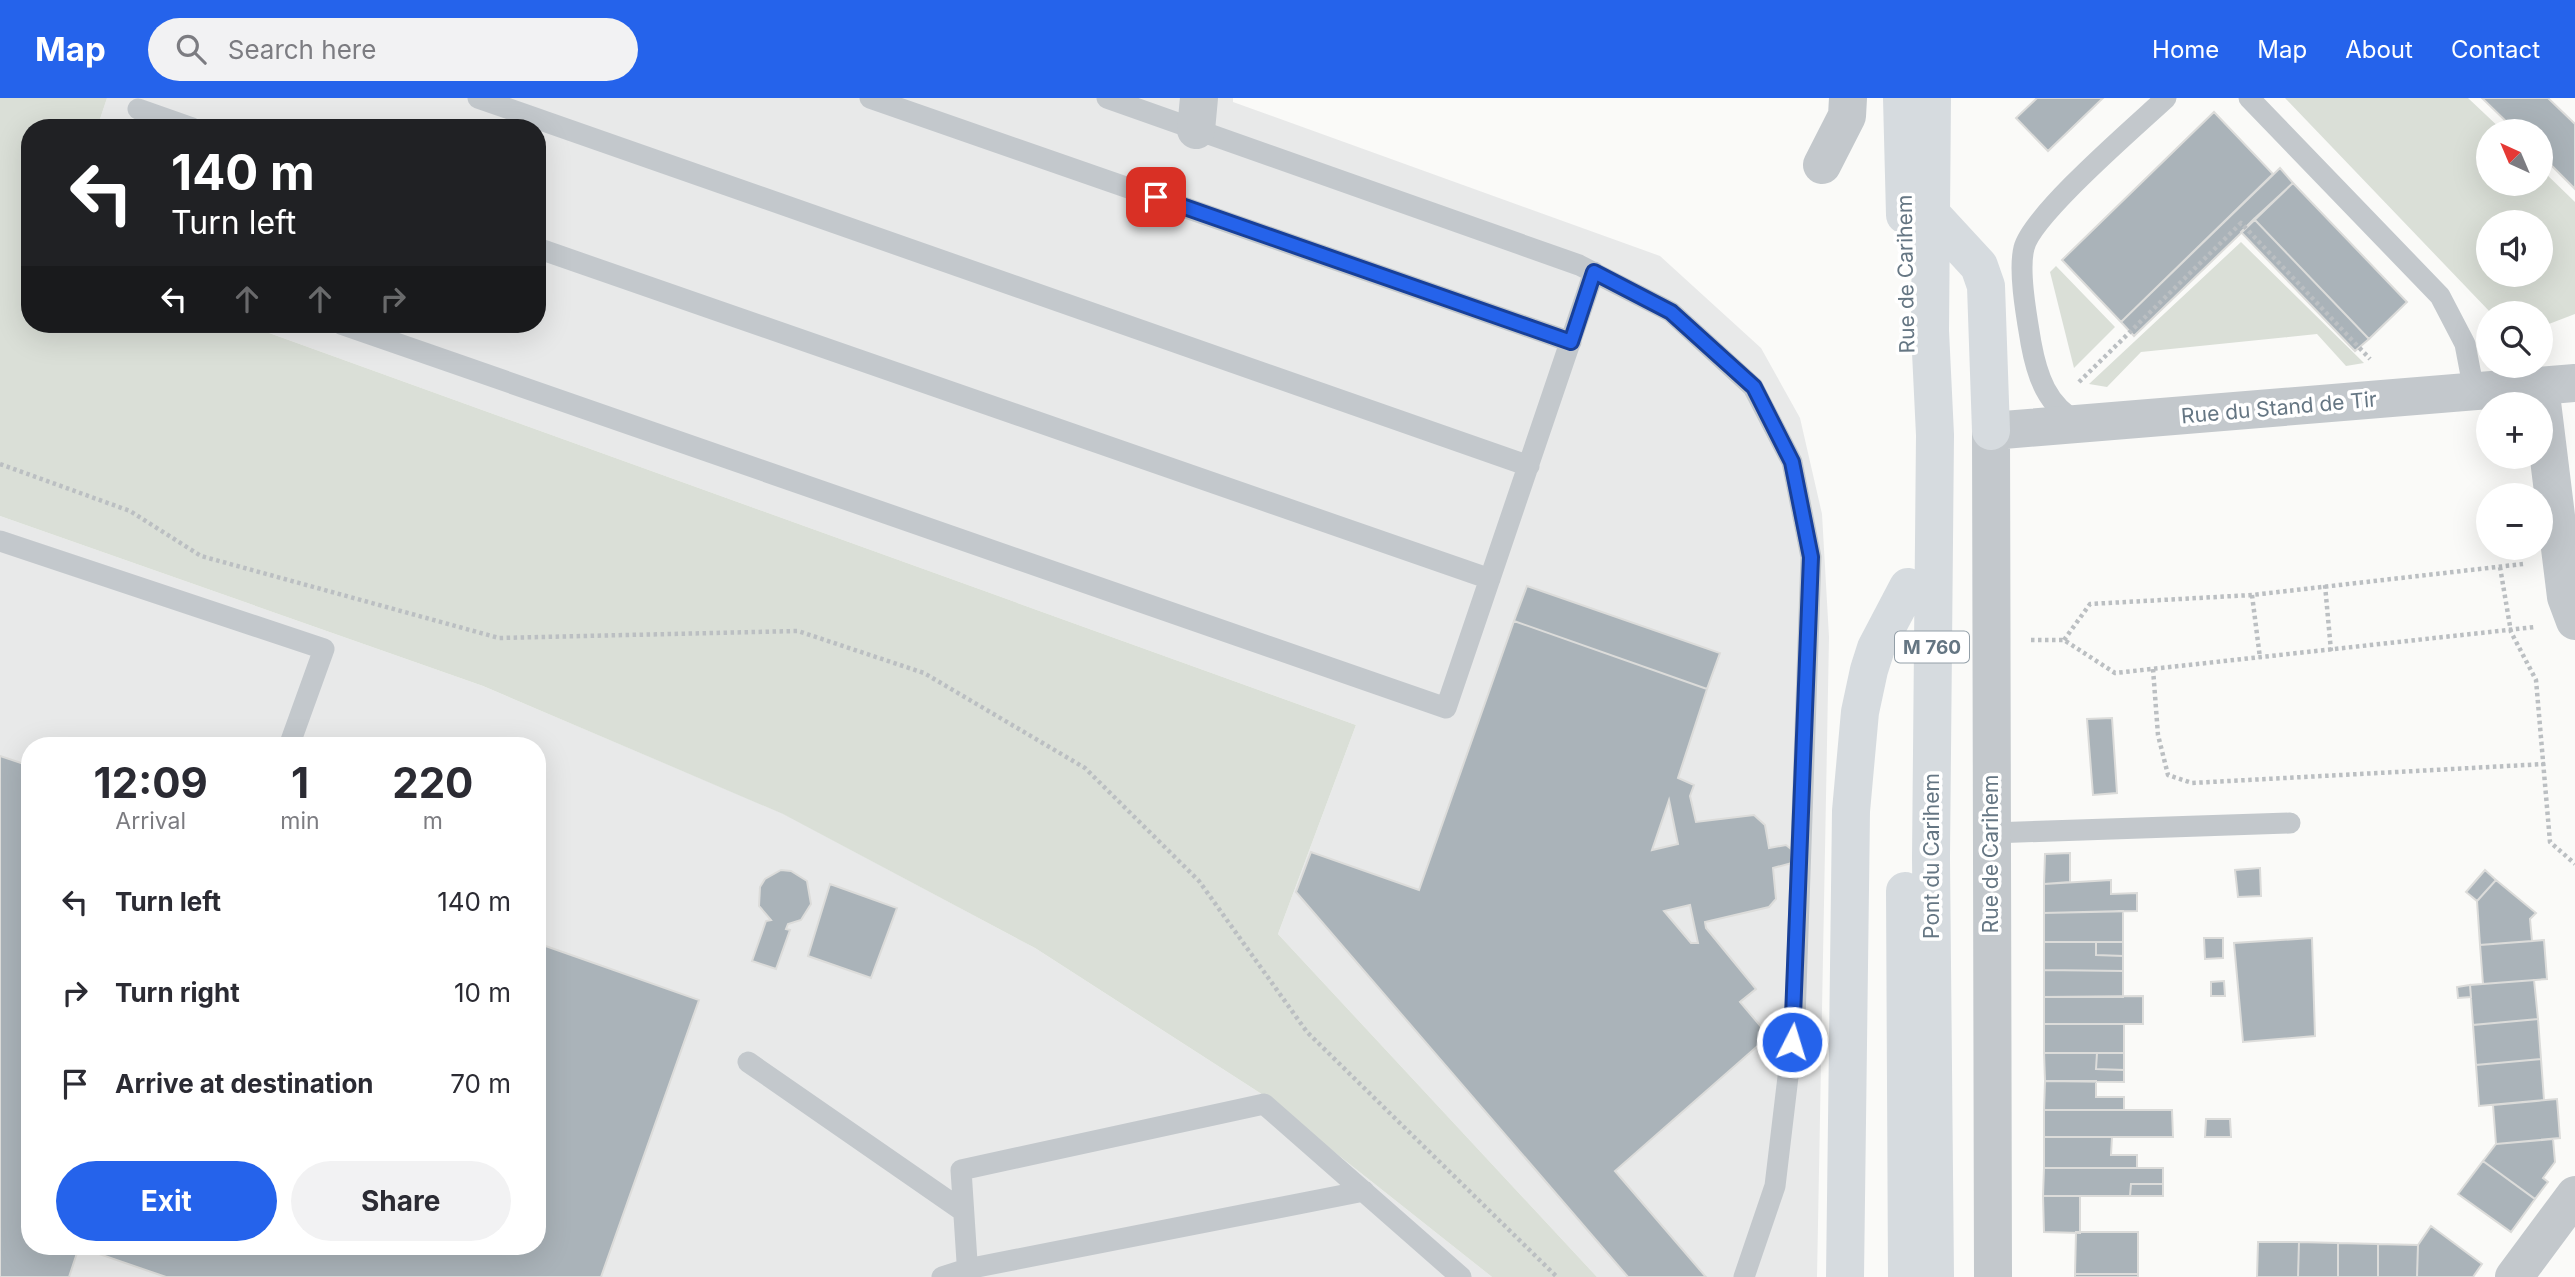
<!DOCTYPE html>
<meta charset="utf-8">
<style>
:root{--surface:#fff;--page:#f2f2f3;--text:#2b2b33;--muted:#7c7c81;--accent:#2563eb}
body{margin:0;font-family:Inter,sans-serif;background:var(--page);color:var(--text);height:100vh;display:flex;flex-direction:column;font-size:26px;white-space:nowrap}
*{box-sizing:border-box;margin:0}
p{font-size:23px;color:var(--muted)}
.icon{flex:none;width:38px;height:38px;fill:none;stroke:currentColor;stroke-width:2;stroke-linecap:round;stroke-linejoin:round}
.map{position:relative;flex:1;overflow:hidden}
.drawer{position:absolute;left:21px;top:639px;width:525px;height:518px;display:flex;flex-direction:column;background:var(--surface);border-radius:28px;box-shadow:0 7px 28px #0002}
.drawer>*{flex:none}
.top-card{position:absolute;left:21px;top:21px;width:525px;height:214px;border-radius:28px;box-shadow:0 7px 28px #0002;background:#202124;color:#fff;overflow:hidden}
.needle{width:46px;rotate:316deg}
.tools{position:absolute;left:2476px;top:21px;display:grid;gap:14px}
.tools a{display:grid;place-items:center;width:77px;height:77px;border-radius:50%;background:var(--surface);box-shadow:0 7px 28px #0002;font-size:35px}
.pin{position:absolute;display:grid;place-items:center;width:60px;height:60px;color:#fff;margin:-30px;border-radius:14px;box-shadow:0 4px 10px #0006}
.me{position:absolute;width:77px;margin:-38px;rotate:5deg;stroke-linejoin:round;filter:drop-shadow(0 0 5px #0008)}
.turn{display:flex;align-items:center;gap:24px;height:147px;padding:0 35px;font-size:32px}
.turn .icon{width:91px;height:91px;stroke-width:2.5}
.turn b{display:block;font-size:49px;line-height:60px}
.lanes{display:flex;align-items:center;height:66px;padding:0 35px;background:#0003;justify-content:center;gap:35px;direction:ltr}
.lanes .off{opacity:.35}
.eta{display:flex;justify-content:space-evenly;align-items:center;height:119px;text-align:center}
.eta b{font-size:42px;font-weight:700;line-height:49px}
.button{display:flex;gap:14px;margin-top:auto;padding:14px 35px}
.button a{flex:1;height:80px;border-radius:42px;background:var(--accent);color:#fff;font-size:28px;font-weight:700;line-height:80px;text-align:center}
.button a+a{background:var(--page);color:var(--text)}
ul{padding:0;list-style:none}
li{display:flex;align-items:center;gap:21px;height:91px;padding:0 35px}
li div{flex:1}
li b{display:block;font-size:26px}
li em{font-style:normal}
header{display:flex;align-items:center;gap:42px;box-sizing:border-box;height:98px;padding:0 35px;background:var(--accent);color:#fff}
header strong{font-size:33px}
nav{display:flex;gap:38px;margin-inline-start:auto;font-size:24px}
.search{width:490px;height:63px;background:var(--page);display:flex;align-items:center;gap:18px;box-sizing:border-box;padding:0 24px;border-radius:38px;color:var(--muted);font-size:26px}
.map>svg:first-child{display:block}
</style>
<header>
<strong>Map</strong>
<div class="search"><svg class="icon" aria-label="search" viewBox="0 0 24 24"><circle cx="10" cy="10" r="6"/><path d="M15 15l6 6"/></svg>Search here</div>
<nav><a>Home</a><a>Map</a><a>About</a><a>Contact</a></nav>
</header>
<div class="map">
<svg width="2575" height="1179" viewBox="0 0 2575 1179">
<rect width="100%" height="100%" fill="#fafaf8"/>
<path fill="#e8e9e9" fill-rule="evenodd" d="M107,0H1233V4L1660,158L1761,250L1800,320L1822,416L1829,539L1817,1179H1597L1278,836L1356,627L244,226H537V30H97Z
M0,418L483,588L784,716L1035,850L1260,995L1492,1179H0ZM30,648H537V1148H30Z"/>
<path fill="#dadfd7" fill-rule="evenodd" d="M0,0H107L97,30H30V226H244L1356,627L1278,836L1597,1179H1492L1260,995L1035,850L783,716L483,588L0,418Z
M2285,0H2468L2503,33H2488V86H2541V71L2575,104V216L2541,229V215H2491ZM2488,124H2541V177H2488Z
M2241,144L2364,265L2346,268L2317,236L2141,254L2107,289L2089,286Z
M2056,168L2115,229L2074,270L2050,174Z"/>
<path fill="#aab3b9" stroke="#dcdcda" stroke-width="2" fill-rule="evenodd" d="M2037,0H2103L2048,53L2016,20Z
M2482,0H2548L2575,26V91L2541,57V33H2516Z
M2214,14L2273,76L2121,224L2062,162Z
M2280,70L2293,85L2134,238L2121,224Z
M2293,85L2407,204L2369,241L2254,121Z
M2254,121L2369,241L2355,253L2241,134Z
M1527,488L1720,555L1707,591L1514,523Z
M1514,523L1707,591L1678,680L1694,687L1690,698L1696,724L1754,717L1765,727L1769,750L1786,747L1791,751L1792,765L1773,770L1776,801L1769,809L1705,824L1706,830L1756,891L1740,904L1769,938L1615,1073L1706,1179H1628L1296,794L1311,754L1419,792ZM1669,702L1678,746L1652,752ZM1690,807L1698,845H1691L1664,813Z
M2112,620L2117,695L2093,697L2087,621Z
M0,658L30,668V1148H537V845L699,902L601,1179H166L79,1149L69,1179H0Z
M2070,755V784L2044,786L2045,756Z
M2260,770L2261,798L2238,799L2235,772Z
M781,772L791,773L807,783L811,806L801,822L788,826L786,831L790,832L776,871L752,863L766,823L771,822L759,808L760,789L765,781Z
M2485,772L2496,782L2477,803L2466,794Z
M2111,782V796L2137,795V813L2044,815V786Z
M2496,782L2536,815L2530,821L2532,843L2480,847L2477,803Z
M830,786L897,810L871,880L808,858Z
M2123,813V844H2044V815Z
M2204,840H2223V860L2205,861Z
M2312,840L2315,938L2243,944L2234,845Z
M2544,842L2547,881L2483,886L2480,847Z
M2044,844H2096V857L2123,858V873L2044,872Z
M2096,844H2123V858L2096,857Z
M2044,872L2123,873V899H2044Z
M2534,882L2538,921L2473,927L2470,887Z
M2224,883L2225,898H2211V884Z
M2470,887L2471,899L2458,900L2457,889Z
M2143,898V926H2044V899Z
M2538,921L2541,961L2476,967L2473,927Z
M2044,926H2124V955H2044Z
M2044,955H2097L2096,971L2124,972V984L2045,983Z
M2097,955H2124V972L2096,971Z
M2541,961L2544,1002L2479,1008L2476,967Z
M2045,983H2096V999H2124V1012H2044Z
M2557,1001L2560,1040L2496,1046L2493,1007Z
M2044,1012H2172L2173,1039H2044Z
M2206,1021H2230L2231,1039H2205Z
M2044,1039H2112L2111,1057H2137V1070H2044Z
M2553,1041L2555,1064L2543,1080L2548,1084L2535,1101L2483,1063L2496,1046Z
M2483,1063L2535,1101L2511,1134L2458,1096Z
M2044,1070H2163V1086H2131L2130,1098H2043Z
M2131,1086H2163V1098H2130Z
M2043,1098H2080V1135L2044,1134Z
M2431,1128L2482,1166L2473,1179H2417L2418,1147Z
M2076,1134H2138V1176H2075Z
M2258,1144H2299L2298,1179H2257Z
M2299,1144L2338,1145V1179H2298Z
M2338,1145L2378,1146V1179H2338Z
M2378,1146L2418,1147L2417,1179H2378Z
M2075,1176H2138V1179H2075Z"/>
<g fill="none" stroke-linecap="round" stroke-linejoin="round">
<path stroke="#bbbfc2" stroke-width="4.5" stroke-dasharray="3.5 3.5" stroke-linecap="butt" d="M2079,284L2241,125L2370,261
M0,366L130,413L201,458L499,540L798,533L924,575L1085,670L1199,783L1307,934L1557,1179
M2500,469L2511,534L2536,582L2550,744L2575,766
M2325,487L2331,553
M2252,497L2260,560
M2031,542H2064L2115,575L2535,529
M2064,542L2090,506L2252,497L2523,466
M2153,571L2158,637L2168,677L2192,685L2545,666"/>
<path stroke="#c3c8cc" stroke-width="21" d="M478,0L1529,368
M870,0L1571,244
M1107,0L1579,167L1671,214L1753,289L1792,364L1811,459L1795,920L1775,1088L1744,1179
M2249,0L2440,198L2465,246L2474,293
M138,11L192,30
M537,150L1490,481
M341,226L1446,610L1594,174
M2078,324C2047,308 2037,278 2031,245C2027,221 2018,173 2024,150C2031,118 2137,27 2166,0
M0,443L324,551L289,648
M1991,735L2290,725
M748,964L963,1113
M942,1179L967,1171L1364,1093
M968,1179L961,1072L1264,1006L1461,1179"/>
<path stroke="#c3c8cc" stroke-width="38" d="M1196,32L1199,0
M1822,67L1847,18L1848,0
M2540,288L2566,499L2575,523
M2514,1179L2575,1097"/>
<path stroke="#c3c8cc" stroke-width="38" d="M1993,1179L1991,333L2575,285"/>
<path stroke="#d6dbdf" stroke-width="38" d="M1902,0L1905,117
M1932,0L1930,233L1935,337L1931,760L1935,1179
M1931,116L1979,168L1986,188L1991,333
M1905,793L1907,1179
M1845,1179L1851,713L1860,614L1869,572L1876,550L1908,489"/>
</g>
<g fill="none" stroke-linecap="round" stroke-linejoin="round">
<defs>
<path id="route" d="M1156,99L1571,244L1594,174L1671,214L1754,289L1792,364L1811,459L1792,944"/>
</defs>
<use href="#route" stroke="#184099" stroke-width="18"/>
<use href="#route" stroke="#2563eb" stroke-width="12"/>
</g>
<g text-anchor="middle" stroke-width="7" stroke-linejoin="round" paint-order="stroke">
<rect fill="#fff" stroke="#939fa8" stroke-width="2" x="1895" y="533.5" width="74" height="31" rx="5"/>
<g font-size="19" font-weight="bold" fill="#657683">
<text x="1932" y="556">M 760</text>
</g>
<g font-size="21" fill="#657683" stroke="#fff">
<text transform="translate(1906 176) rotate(-91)" y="7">Rue de Carihem</text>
<text transform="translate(2279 310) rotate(-5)" y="7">Rue du Stand de Tir</text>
<text transform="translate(1991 756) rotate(-90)" y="7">Rue de Carihem</text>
<text transform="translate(1932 758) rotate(-90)" y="7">Pont du Carihem</text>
</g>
</g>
</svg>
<div class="tools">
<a><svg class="needle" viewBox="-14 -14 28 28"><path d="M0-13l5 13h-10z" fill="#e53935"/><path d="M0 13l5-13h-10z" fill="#7c7c81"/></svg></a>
<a><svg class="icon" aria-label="sound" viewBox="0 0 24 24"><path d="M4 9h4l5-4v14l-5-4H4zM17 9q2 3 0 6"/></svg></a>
<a><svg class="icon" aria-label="search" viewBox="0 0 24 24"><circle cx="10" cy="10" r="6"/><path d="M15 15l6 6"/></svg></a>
<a>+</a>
<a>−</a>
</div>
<div class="pin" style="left:1156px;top:99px;background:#d93025"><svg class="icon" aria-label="arrive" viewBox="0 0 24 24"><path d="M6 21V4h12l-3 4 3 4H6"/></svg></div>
<svg class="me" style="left:1792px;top:944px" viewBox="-20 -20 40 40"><circle r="17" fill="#2563eb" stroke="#fff" stroke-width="3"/><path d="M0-11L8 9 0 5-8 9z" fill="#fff"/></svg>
<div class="top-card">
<div class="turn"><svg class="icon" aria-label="left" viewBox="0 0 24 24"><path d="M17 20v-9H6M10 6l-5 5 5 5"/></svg><div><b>140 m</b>Turn left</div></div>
<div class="lanes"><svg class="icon" aria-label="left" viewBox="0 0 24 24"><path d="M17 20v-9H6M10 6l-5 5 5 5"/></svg><svg class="icon off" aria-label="ahead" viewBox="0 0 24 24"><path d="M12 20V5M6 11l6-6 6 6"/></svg><svg class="icon off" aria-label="ahead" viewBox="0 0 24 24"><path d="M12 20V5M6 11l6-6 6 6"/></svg><svg class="icon off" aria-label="right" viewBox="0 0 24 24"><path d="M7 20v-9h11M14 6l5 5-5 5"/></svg></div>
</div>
<section class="drawer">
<div class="eta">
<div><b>12:09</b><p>Arrival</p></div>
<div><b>1</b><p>min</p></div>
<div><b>220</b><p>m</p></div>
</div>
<ul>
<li><svg class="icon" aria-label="left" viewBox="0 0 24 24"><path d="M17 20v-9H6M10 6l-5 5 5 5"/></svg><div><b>Turn left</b></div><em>140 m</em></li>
<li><svg class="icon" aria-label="right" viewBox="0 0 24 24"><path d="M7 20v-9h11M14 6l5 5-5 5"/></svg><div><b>Turn right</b></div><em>10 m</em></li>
<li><svg class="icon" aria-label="arrive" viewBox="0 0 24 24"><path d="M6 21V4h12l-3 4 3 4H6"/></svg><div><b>Arrive at destination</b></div><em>70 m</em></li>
</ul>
<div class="button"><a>Exit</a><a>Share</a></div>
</section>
</div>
